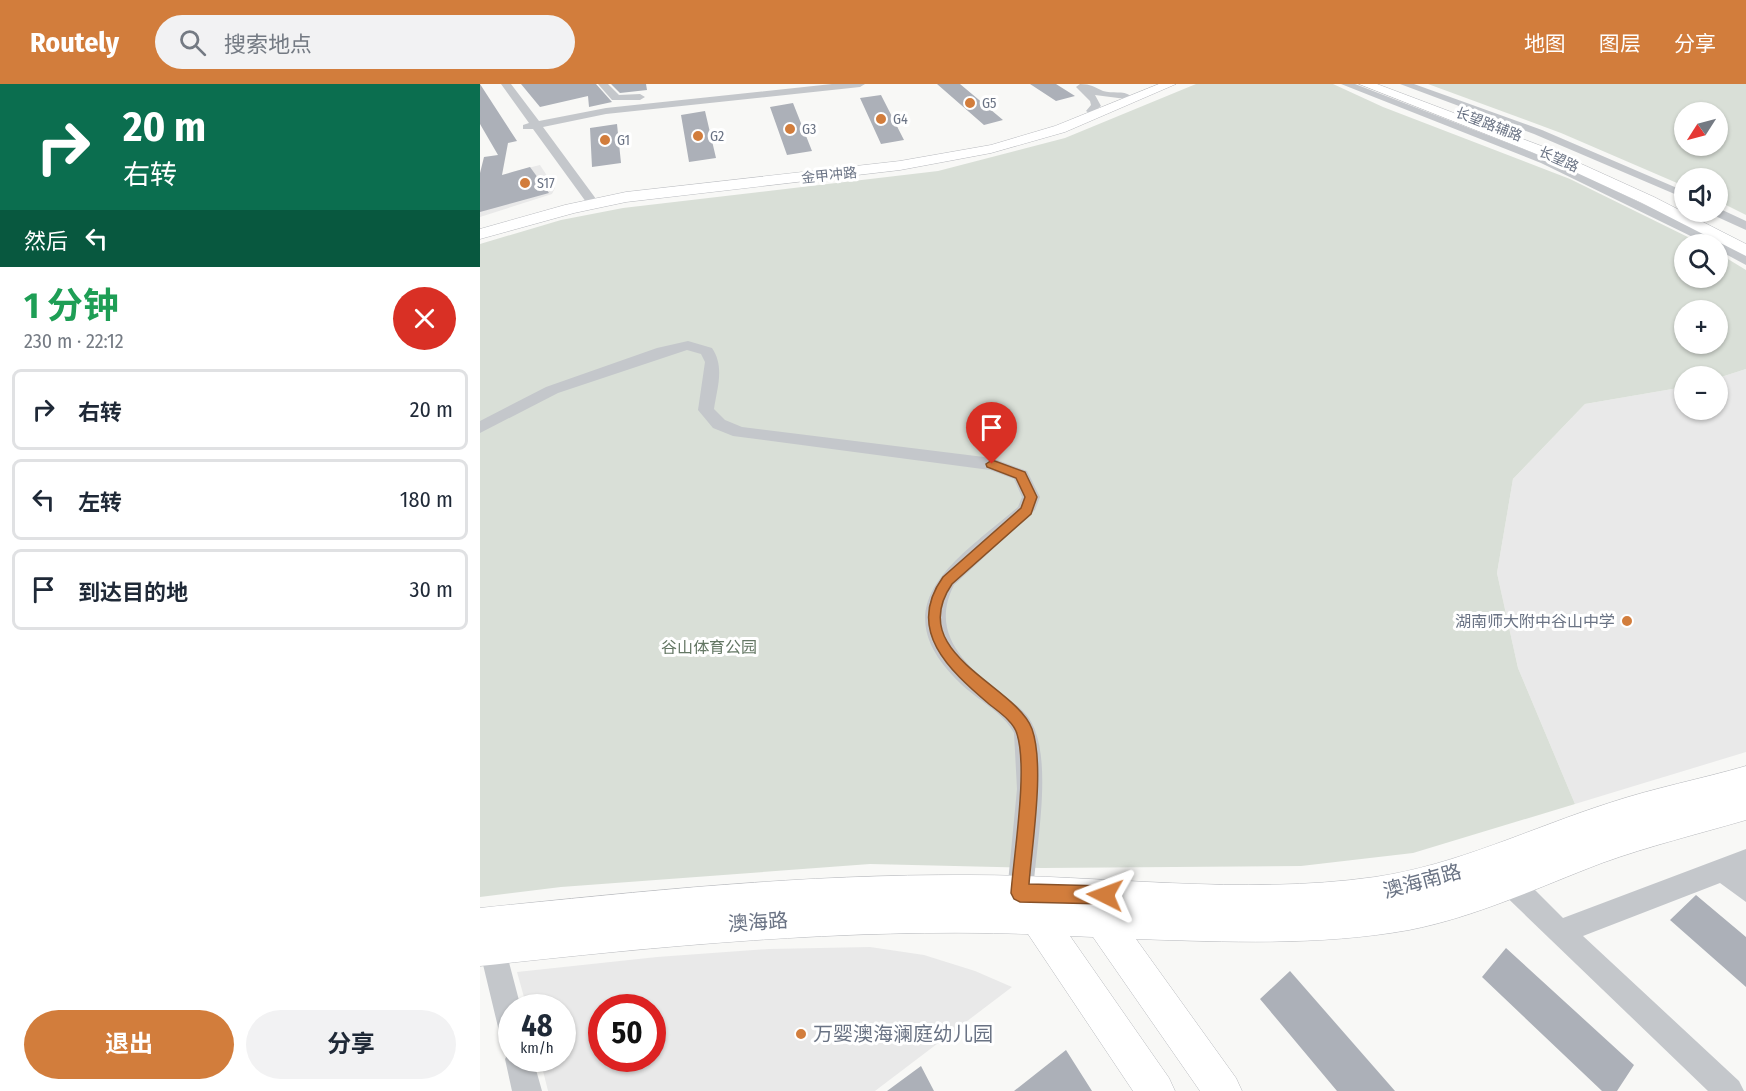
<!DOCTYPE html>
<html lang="zh">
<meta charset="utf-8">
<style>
:root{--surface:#fff;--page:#f2f2f3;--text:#1f2937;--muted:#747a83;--line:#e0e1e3;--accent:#d27d3c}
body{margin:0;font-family:"Fira Sans Condensed","Noto Sans SC",sans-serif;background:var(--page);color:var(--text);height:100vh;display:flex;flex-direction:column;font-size:22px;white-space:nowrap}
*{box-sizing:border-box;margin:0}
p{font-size:20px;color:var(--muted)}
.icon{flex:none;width:33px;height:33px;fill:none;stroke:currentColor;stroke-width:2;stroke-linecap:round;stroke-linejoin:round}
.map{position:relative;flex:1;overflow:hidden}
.drawer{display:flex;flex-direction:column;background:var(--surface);width:480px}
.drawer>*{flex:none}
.guide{background:#0b6e4f;color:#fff;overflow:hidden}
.needle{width:39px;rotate:234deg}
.buttons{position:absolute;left:1194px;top:18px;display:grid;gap:12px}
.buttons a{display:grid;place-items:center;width:54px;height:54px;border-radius:50%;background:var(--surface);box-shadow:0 2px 4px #0004;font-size:30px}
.speed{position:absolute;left:18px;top:910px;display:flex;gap:12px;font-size:30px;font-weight:700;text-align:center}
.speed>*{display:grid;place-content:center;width:78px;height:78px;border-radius:50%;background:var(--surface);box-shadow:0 2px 4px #0004;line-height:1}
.speed small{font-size:15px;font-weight:400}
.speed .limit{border:9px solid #d22;background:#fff;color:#111}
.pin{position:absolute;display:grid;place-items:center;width:51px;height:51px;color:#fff;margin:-62px -26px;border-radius:50% 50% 50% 0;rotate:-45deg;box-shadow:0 0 6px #0007}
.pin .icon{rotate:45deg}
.me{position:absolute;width:66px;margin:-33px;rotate:273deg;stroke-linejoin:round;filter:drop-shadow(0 0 4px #0008)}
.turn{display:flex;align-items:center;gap:21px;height:126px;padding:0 24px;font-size:27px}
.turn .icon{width:78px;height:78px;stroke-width:2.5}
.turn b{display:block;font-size:42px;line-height:51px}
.then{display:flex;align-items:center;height:57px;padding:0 24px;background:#0003;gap:12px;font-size:22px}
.round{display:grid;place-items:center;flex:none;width:63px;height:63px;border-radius:32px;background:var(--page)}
.summary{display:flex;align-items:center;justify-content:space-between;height:102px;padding:0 24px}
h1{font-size:36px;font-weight:700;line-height:45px;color:#1e9e55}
.primary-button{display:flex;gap:12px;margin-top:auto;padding:12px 24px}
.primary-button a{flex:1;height:69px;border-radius:36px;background:var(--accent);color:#fff;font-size:24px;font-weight:700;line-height:69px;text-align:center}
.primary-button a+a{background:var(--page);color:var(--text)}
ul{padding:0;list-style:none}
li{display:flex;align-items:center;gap:18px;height:81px;margin:0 12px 9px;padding:0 12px;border:3px solid var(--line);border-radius:9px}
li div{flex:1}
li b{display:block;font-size:22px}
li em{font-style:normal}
header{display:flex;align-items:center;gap:36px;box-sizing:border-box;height:84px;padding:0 30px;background:var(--accent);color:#fff}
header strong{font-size:28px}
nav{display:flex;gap:33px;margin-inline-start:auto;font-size:21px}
.search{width:420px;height:54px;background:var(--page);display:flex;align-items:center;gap:15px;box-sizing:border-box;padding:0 21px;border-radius:33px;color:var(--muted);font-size:22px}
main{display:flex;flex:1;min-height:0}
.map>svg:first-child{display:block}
</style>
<header>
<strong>Routely</strong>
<div class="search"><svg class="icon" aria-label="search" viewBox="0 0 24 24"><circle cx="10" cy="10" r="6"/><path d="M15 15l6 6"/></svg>搜索地点</div>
<nav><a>地图</a><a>图层</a><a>分享</a></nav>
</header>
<main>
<section class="drawer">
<div class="guide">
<div class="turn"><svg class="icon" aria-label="right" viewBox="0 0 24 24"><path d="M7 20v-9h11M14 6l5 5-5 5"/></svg><div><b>20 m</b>右转</div></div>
<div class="then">然后<svg class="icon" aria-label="left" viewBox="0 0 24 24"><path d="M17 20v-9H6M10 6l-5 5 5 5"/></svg></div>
</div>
<div class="summary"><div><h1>1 分钟</h1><p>230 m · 22:12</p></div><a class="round" style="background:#d93025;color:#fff"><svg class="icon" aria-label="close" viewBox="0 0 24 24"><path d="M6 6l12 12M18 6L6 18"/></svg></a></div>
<ul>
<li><svg class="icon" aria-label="right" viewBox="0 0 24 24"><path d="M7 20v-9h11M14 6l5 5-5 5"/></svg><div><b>右转</b></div><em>20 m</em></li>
<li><svg class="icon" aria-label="left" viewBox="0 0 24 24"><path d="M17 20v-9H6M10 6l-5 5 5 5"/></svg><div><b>左转</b></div><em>180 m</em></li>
<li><svg class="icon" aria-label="arrive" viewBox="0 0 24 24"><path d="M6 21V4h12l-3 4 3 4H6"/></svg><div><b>到达目的地</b></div><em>30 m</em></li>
</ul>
<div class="primary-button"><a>退出</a><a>分享</a></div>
</section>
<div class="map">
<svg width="1266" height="1007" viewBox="0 0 1266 1007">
<rect width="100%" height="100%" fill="#f8f8f6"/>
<path fill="#e9e9e9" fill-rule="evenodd" d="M60,81L75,104L72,110L0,133V117L32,88Z
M1266,285V668L1095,720L1038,584L1017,489L1033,395L1105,320L1204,303V326H1238V294Z
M390,863L444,871L495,887L532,903L395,1007H68L60,975H82V924H47L37,888L177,873L289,865ZM122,924H172V975H122Z"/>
<path fill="#d9dfd7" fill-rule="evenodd" d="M716,0H853L903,23L1090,95L1222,160H1204V194H1238V169L1266,186V285L1238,294L1204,292V303L1105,320L1033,395L1017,489L1038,584L1095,720L933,769L821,782L562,784L390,780L81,803L0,813V160L81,136L143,124L458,87L585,54ZM1204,226H1238V260H1204Z
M948,0H1266V131L1238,117V94H1204V102L1081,49ZM1204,28H1238V62H1204Z"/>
<path fill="#acb0b8" d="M0,0L37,57L28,59L22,91L50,83L69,109L0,128V89L4,73L18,71L0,40Z
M41,0H116L132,18L109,23L108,12L60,23Z
M131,0H166L167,6L140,9Z
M457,0H480L523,36L504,41Z
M550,0H576L595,12L576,17Z
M401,11L424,56L401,60L380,14Z
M313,19L332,67L307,71L290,23Z
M225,27L236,74L209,78L201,31Z
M137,40L141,79L112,83L110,44Z
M1216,811L1266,853V903L1190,836Z
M1026,864L1154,981L1137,1007H1122L1002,893Z
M810,887L915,1007H857L780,915Z
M586,966L612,1007H534Z
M441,982L454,1007H407Z"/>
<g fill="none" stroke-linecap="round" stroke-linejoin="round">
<defs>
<path id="major" d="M679,0H696L585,48L511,69L420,86L146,118L94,129L0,155V145L85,121L146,108L420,77L511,61L575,42Z
M879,0H897L1064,63L1174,113L1266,160V172L1162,119L1054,69Z
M1266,682V736C1218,750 1169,762 1122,779C1059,803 996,833 929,846C840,862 746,858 656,855L756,994L762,1007H720L613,853L590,852L689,994L695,1007H653L548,850C364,844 182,862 0,882V824C163,807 325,790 489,791C624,791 761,812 895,793C977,781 1051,744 1129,719C1174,704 1221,695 1266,682Z"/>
</defs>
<use href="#major" stroke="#b8babe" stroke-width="1"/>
<path fill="#c4c7cb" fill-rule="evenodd" d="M21,0H31L59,37L126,24L352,0H385L380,3L126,30L63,43L119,119L113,123L109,122L53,45H43V41L49,39Z
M118,0H128L139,11L160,10L165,13L160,16H132Z
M600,0C611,0 614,3 623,7C632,10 643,6 651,12L646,15L615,11L621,22L611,30L606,27L611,21L610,17L596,3Z
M861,0H875L1069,75L1243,158L1266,172V181L1238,166V160H1227L1061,79Z
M920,0H934L1062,46L1204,107V114L1054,50Z
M1238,124L1266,137V146L1233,131L1231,128H1238Z
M208,257L232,264C245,283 237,304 234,325L245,336L262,343L512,374L547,387L560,413L555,426L474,501C450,548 483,579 518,607C533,619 548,627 555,646C571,688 556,764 553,809L549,818L540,822L531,818L527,809L537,705L534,649C524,629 496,615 480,599C398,520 479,474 538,423L542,413L534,395L510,386L253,352L233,344L218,326L225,278L221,270L207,266L78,309L0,349V337L66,303L177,264Z
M1266,765V818L1240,799L1103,852L1259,997L1264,1007H1228L1014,801L1010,792L1014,783L1023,780L1032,783L1083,834Z
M12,850L21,854L25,863L41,924H32V957L22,953L18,943L0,868L3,854Z
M32,964V975H53L62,1007H32L25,975Z"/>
<use href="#major" fill="#fff" fill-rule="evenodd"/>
</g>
<path fill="#d27d3c" stroke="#885127" stroke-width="1.5" d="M512,376L545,388L557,413L551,430L472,500C424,570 536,601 552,645C565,682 552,759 549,800L625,802L631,805L634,811L631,817L625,820L540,818L534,815L531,809C534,769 548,685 537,650C534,638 519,628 509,620C469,586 425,546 463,493L541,424L545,413L536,394L507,383L506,380Z"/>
<g fill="#d27d3c" stroke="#fff" stroke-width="2">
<circle cx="490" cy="19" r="6"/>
<circle cx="401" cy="35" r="6"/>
<circle cx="310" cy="45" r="6"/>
<circle cx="218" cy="52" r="6"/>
<circle cx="125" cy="56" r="6"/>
<circle cx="45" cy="99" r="6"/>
<circle cx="1147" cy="537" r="6"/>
<circle cx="321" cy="950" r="6"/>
</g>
<g text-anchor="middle" stroke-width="6" stroke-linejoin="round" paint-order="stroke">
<g font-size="14" fill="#6a7384" stroke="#fff" text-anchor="start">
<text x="502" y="24">G5</text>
<text x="413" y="40">G4</text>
<text x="322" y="50">G3</text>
<text x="230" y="57">G2</text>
<text x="137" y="61">G1</text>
<text x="57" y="104">S17</text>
</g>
<g font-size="14" fill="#6a7384" stroke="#fff">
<text transform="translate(1009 40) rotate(21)" y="5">长望路辅路</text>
<text transform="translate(1079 75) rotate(24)" y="5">长望路</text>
<text transform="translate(349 91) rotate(-6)" y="5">金甲冲路</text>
</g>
<g font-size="16" fill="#6a7384" stroke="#fff" text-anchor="end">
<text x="1135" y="543">湖南师大附中谷山中学</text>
</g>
<g font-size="16" fill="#647764" stroke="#fff">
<text x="229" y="569">谷山体育公园</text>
</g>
<g font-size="20" fill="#6a7384" stroke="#fff">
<text transform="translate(942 797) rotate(-15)" y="7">澳海南路</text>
<text transform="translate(278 838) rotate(-4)" y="7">澳海路</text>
</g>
<g font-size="20" fill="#6a7384" stroke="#fff" text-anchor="start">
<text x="333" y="957">万婴澳海澜庭幼儿园</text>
</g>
</g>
</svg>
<div class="buttons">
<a><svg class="needle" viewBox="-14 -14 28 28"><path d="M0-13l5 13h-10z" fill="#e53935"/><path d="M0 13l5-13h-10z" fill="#747a83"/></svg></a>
<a><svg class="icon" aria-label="sound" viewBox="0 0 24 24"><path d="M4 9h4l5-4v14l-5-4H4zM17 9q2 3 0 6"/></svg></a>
<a><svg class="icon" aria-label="search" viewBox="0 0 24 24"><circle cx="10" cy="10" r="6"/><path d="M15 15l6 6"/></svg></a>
<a>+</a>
<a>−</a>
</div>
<div class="speed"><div>48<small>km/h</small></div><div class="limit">50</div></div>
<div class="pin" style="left:512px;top:380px;background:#d93025"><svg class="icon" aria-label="arrive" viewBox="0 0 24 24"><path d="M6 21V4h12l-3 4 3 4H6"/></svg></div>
<svg class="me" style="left:625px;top:811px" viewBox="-20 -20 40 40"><path d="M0-17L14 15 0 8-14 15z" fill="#d27d3c" stroke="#fff" stroke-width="4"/></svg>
</div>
</main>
